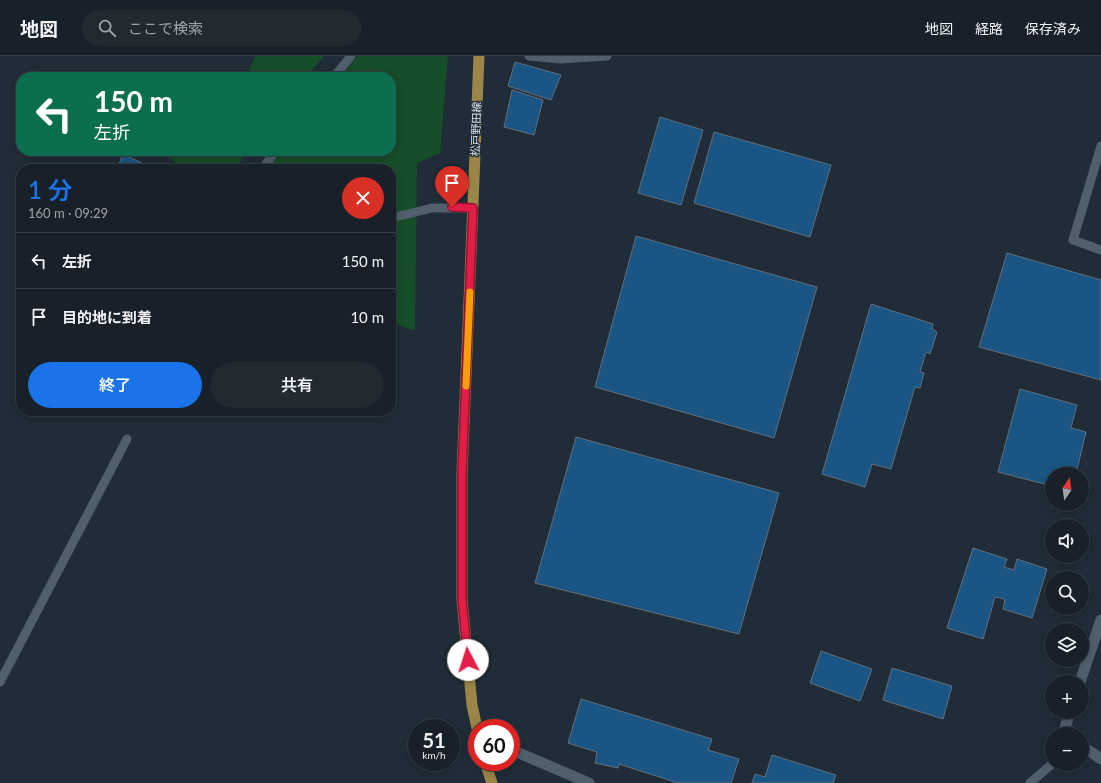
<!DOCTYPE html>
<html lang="ja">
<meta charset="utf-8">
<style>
:root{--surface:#182129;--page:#212931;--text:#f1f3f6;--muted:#9fa3a8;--line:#363e46;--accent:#1a73e8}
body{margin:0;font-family:Lato,"Noto Sans JP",sans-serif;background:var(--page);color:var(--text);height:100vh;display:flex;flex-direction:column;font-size:15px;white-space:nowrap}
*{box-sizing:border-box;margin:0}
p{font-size:13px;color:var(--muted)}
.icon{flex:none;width:22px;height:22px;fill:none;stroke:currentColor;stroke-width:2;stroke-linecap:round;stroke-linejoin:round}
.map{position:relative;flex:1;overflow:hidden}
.panel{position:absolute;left:16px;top:108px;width:380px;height:252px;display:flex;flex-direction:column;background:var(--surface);border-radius:16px;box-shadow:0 2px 10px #0003,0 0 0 1px var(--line)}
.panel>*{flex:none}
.banner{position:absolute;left:16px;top:16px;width:380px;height:84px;border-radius:16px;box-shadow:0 2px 10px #0003,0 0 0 1px var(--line);background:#0b6e4f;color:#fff;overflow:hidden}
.needle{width:26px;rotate:13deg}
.fabs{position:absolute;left:1045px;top:411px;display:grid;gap:8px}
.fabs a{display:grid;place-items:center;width:44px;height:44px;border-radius:50%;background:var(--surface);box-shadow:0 2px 10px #0003,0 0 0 1px var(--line);font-size:20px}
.speed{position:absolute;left:408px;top:663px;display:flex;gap:8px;font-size:20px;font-weight:700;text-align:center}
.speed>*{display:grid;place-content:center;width:52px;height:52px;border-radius:50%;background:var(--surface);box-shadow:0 2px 10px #0003,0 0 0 1px var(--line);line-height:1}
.speed small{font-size:10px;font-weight:400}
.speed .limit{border:6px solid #d22;background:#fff;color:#111}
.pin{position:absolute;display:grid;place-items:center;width:34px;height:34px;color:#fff;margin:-41px -17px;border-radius:50% 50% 50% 0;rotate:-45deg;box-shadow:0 0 4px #0007}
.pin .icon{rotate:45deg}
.me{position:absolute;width:44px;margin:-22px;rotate:355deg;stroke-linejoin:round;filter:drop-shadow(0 0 3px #0008)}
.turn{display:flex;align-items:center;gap:14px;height:84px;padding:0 12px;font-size:18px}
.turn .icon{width:52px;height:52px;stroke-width:2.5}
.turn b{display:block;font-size:28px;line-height:34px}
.round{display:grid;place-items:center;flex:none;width:42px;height:42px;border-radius:21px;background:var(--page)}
.overview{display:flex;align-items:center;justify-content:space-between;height:68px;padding:0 12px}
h1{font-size:24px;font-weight:600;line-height:30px;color:var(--accent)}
.primary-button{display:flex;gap:8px;margin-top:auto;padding:8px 12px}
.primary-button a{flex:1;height:46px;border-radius:24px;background:var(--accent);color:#fff;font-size:16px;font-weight:600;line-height:46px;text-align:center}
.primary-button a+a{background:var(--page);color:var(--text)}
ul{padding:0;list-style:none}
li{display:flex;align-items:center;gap:12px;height:56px;padding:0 12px;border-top:1px solid var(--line)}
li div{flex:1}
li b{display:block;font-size:15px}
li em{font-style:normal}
header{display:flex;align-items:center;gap:24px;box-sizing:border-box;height:56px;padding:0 20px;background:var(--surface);border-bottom:1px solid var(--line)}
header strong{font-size:19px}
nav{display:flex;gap:22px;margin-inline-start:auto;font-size:14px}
.search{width:280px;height:36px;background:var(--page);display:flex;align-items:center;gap:10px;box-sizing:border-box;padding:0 14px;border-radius:22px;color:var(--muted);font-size:15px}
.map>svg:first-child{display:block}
</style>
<header>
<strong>地図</strong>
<div class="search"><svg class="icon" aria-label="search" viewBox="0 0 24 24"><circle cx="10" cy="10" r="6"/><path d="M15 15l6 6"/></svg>ここで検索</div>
<nav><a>地図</a><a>経路</a><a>保存済み</a></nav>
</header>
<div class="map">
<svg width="1101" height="727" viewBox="0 0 1101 727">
<rect width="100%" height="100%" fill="#202c37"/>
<path fill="#164e29" d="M256,0H324L307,21H245Z
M357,0H448L440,97L417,107L415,275L391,266V113H268L283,95H391V21H341Z
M161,95H249L235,113H184Z"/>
<path fill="#1a5583" stroke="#62707d" d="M515,6L561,19L551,44L508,30Z
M512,34L543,44L534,79L504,71Z
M660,61L703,74L681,149L638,137Z
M714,76L831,109L810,181L694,147Z
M123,98L154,113H117Z
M636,180L817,231L774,382L595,331Z
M1007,197L1101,224V324L979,291Z
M871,248L933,268L932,273L937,276L930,298L926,296L920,316L924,317L920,332L915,331L891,413L872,408L865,431L822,418Z
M1020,333L1077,349L1071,372L1086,376L1076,418H1052V430L998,416Z
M576,381L779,437L739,578L535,527Z
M973,492L1007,503L1004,511L1014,514L1017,503L1047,513L1032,562L1003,553L1005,543L995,541L983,583L947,572Z
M821,595L872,613L860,645L810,627Z
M892,612L952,630L943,663L883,644Z
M581,643L712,683L708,694L739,703L731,727H678L619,708L618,712L595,707L597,696L568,687Z
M772,699L836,719L833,727H752L755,718L765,721Z"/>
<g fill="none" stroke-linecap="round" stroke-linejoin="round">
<path stroke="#515f6c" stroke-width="9" d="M529,0L560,3L607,0
M334,21L351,0
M1101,90L1073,184L1101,194
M262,113L276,95
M391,162L432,152H473
M0,626L127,383
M1030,727L1052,708"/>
<path stroke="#515f6c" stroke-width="11" d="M1080,626L1101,564
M1063,678L1070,656
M1082,690L1101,703
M511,696L519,697L589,727"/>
<path stroke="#9c8647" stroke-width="11" d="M477,672L472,649L462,543V418L479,0
M485,706L492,727"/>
</g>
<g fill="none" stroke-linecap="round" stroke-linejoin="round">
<defs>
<path id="route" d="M452,151L473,152L462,418V543L468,604"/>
</defs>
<use href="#route" stroke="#92132f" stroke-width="10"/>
<use href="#route" stroke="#e11d48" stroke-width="7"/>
<path stroke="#f59e0b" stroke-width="7" d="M466,330L470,236"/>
</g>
<g text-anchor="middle" stroke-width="3" stroke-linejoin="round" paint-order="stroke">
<g font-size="11" fill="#dbe3eb" stroke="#202c37">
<text transform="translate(476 73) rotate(-88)" y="4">松戸野田線</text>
</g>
</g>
</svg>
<div class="fabs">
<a><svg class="needle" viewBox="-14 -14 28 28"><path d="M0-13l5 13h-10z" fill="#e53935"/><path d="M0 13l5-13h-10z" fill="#9fa3a8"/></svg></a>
<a><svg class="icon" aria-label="sound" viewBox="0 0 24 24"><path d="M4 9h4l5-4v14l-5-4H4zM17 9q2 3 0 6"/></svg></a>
<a><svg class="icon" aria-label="search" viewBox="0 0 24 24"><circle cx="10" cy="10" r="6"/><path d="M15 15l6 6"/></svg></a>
<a><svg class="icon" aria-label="layers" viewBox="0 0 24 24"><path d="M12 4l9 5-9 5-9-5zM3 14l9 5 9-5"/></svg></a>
<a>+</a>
<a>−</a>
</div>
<div class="speed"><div>51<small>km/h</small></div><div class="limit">60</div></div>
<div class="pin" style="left:452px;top:151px;background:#d93025"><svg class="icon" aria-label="arrive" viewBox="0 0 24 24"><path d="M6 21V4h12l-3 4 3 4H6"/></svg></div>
<svg class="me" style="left:468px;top:604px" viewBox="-20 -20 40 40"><circle r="19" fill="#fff"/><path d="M0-13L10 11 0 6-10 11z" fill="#e11d48"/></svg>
<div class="banner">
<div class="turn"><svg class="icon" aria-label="left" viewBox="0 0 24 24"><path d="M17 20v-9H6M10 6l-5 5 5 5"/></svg><div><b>150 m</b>左折</div></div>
</div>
<section class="panel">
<div class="overview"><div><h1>1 分</h1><p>160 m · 09:29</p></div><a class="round" style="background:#d93025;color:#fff"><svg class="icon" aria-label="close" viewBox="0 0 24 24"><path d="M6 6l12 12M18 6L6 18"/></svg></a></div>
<ul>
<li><svg class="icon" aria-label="left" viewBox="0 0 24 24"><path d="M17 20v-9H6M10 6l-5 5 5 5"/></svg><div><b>左折</b></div><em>150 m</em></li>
<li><svg class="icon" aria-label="arrive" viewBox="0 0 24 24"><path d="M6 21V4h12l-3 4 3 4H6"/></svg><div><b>目的地に到着</b></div><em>10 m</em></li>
</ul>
<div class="primary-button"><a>終了</a><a>共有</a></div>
</section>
</div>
